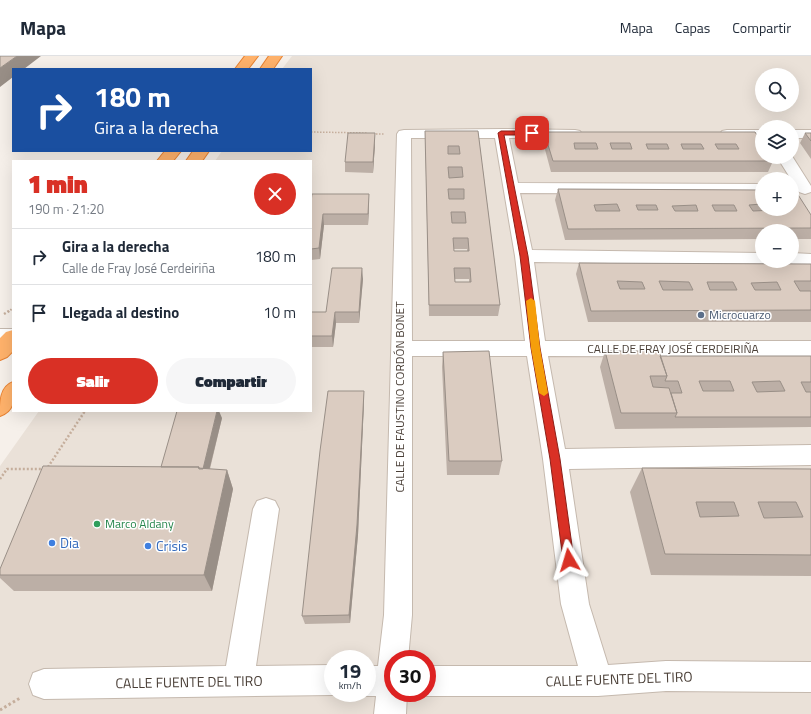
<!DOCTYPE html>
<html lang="es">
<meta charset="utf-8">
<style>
:root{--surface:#fff;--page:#f6f6f7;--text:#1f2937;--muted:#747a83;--line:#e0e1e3;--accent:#d93025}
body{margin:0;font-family:"Titillium Web",sans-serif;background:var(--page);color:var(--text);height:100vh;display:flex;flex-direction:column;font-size:15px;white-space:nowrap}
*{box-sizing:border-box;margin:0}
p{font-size:13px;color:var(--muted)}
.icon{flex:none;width:22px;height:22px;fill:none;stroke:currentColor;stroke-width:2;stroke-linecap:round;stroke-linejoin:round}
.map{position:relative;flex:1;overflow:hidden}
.details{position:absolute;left:12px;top:104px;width:300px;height:252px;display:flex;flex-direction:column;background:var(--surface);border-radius:0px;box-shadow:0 4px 16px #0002}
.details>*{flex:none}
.banner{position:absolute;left:12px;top:12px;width:300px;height:84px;border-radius:0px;box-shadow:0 4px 16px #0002;background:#1a4fa0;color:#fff;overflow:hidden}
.buttons{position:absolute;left:755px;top:12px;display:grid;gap:8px}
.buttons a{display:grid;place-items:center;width:44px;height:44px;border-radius:50%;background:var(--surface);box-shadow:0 4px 16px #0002;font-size:20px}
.speed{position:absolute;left:324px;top:594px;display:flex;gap:8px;font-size:20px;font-weight:700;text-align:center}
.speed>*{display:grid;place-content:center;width:52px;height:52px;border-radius:50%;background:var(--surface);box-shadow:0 4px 16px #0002;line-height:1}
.speed small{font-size:10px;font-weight:400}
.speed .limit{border:6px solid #d22;background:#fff;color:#111}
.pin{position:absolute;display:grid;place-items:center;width:34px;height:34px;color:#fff;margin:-17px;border-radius:8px;box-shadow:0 2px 6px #0006}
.me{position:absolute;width:44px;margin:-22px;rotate:353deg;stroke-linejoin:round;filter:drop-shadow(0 0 3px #0008)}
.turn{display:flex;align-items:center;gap:14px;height:84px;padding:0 16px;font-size:18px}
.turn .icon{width:52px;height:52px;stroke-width:2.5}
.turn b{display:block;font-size:28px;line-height:34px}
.round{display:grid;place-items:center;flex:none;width:42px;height:42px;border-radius:21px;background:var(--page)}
.overview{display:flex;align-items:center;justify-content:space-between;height:68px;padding:0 16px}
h1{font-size:24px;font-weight:800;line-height:30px;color:var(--accent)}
.button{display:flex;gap:8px;margin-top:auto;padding:8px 16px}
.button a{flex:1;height:46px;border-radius:24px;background:var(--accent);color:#fff;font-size:16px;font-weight:800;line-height:46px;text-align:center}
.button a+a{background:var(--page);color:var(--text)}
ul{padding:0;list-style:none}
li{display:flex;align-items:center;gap:12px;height:56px;padding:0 16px;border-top:1px solid var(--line)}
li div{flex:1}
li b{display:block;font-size:15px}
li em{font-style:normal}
header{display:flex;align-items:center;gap:24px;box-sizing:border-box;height:56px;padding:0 20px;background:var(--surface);border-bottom:1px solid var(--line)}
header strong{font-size:19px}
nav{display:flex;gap:22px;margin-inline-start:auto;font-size:14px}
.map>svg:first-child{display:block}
</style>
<header>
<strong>Mapa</strong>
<nav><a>Mapa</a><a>Capas</a><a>Compartir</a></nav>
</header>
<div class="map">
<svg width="811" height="658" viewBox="0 0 811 658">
<rect width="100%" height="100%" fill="#f6f0ea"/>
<path fill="#eae1d8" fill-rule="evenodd" d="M292,0H811V658H0V410L39,355H311V105H215L222,95H311V13H282ZM762,19H792V49H762ZM762,71H792V101H762ZM762,123H792V153H762ZM762,175H792V205H762ZM333,603H367V637H333ZM393,603H427V637H393Z"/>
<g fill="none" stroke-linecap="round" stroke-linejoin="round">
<defs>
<path id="minor" d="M501,73L575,74L580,75L582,78L580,81L575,82H509L518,127L762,128V138L520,137L532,194L762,197V205H770L762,209L534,206L545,285H811V301L548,300L565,393L811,389V409L569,413L589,548L608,609L666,605L811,606V636L666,635L598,640H427L419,637H427V610H578L561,548L543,403L527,300H412V559L408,603H393V637H407L406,658H374L376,640H367L359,637H367V610H378L384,559L397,78L399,75L404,74ZM411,82H495L515,200L525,285H412Z
M727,74H762V82L722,81L720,78L722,75Z
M792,74H811V82H792Z
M792,100L811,130V136L805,138L799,136L777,101Z
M792,197L811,198V210L785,207L784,205H792Z
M0,273H13V287H0Z
M266,442L275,445L279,453L256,610L333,609V637H338L333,639L44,643L33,639L29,628L33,617L44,613L226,610L253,453L257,445Z"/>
<path id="highway" d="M245,0H258L248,13H235Z
M269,0H282L273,13H260Z
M165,95H181L173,105H157Z
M193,95H209L202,105H186Z
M13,274V295L7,301L0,304V282L6,276Z
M13,326C13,341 17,354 0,360C0,345 0,331 13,326Z"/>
</defs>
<use href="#minor" stroke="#c5b9ae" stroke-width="2"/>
<use href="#highway" stroke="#e78232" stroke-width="2"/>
<path stroke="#c5ae9c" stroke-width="1.5" stroke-dasharray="1.5 1.5" stroke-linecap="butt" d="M311,76L368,77
M373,78H384"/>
<path stroke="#c5ae9c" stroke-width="2" stroke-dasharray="1.5 1.5" stroke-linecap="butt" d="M8,256L13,252"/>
<path stroke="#c5ae9c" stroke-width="2.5" stroke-dasharray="2 2" stroke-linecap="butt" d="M4,258L9,255
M48,411L85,355
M0,423L7,413H44"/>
<path stroke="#c5ae9c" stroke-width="3" stroke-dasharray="2.5 2.5" stroke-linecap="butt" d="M0,654L20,642"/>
<use href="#minor" fill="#fff" fill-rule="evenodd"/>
<use href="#highway" fill="#ffb26b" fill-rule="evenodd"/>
</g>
<path fill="#bcafa6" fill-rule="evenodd" d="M425,75H478L500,249L498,260H429ZM454,193H467V195H454ZM455,223H469V226H455Z
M544,76H755L773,105L768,116H551L543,86Z
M805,77H811V103L800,87Z
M375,88L373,117L345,116V106Z
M558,133L762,134V153H792L811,159V183H792V175H762V183L565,184L555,144Z
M311,146L369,149L368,169H324L320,203L311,204Z
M579,207L811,208V266H588L576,218Z
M363,223L359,267H336L333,291H311V256H326Z
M605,295L660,300H811V371L615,373L600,311Z
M443,296L502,405L499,419H447L442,311Z
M364,335V346L358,479L350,567L305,568L302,560Z
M222,362L210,413L227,414L233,433L212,535H14L0,522V519L161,411Z
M642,412L811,413V520L651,519L630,436Z"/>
<path fill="#998f87" d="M17,0H41L24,13H13V21L0,31V12Z
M375,77V88L373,117V106Z
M369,138V149L368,169V158Z
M323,158L324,169L320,203L319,192Z
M362,212L363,223L359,267V256Z
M335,256L336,267L333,291L332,280Z
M364,335V346L358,479L350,567L349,559Z
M217,355H219L222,362L206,427L202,417Z
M227,414L233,433L212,535L204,519Z"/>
<path fill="#dbccc1" stroke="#998f87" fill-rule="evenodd" d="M0,0H17L0,12Z
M425,75H478L500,249H429ZM448,90H459L460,98H448ZM448,111H462L463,121L449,122ZM448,133H464V143H449ZM451,156H465L466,167H452ZM453,182H468L469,195H454ZM454,212H470L471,226H455Z
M544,76H755L762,87V101H770L773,105H553ZM574,87H596L598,93H575ZM610,87H630L632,93H612ZM646,88H667L669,93H648ZM681,88H701L704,93H683ZM715,88H736L739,93H718Z
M348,77H375L373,106H345Z
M805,77H811V85Z
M558,133L762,134V148L749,149L753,155L776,154V153H792V134H795L811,159V172L568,173ZM617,148L620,155H596L594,149ZM636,149H656L658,154H638ZM696,149L698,155H675L672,150ZM712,149H734L737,155H715Z
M312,138H369L368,158H323L319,192L311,193V146Z
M579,207L811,208V225H794L800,235H811V254L591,255ZM617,225L642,226L645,233H620ZM659,225L689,226L693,234H663ZM707,226H733L737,234H710ZM777,226L781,234H755L751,227Z
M332,212H362L359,256H335L332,280H311V256H326Z
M489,295L502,405H449L443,296Z
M605,295H659L667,320H650L653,331L669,332L677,357H621Z
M660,300H811V326H801L806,336H811V361H675L677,357L671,337H682L678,325H665L667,320ZM699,325H730L734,335H703ZM780,325L785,335L757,336L752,326Z
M328,335H364L357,469L349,559L302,560L320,395Z
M177,355H217L203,413H199V411H161Z
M43,410L199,411L198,412L227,414L204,519H0V513Z
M642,412L811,413V499L665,498ZM696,446H734L739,460L700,461ZM758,446H796L803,461L764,462Z"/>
<path fill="#d93025" stroke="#8d1f18" d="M501,75H532L535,77L532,79H504L528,200L540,292L560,403L574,504L573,508L569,510L565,508L563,504L550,403L531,292L520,200L498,77Z"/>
<path fill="#f59e0b" d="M531,242L535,245L540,292L548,337L544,340L539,337L531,292L526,245Z"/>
<circle fill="#5c6f8a" stroke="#fff" stroke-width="1.5" cx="701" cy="259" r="4"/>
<circle fill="#2e9e5b" stroke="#fff" stroke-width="1.5" cx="97" cy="468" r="4"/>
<g fill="#3f7fe0" stroke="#fff" stroke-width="1.5">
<circle cx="52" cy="487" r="4"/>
<circle cx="148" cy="490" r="4"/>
</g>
<g text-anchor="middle" stroke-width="3" stroke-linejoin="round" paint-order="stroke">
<g font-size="12" fill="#4e5e75" stroke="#fff" text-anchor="start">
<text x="709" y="263">Microcuarzo</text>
</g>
<g font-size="12" fill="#4a3f37" stroke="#fff">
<text x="673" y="297">CALLE DE FRAY JOSÉ CERDEIRIÑA</text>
<text transform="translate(400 341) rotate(-90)" y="4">CALLE DE FAUSTINO CORDÓN BONET</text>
</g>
<g font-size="12" fill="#27864d" stroke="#fff" text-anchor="start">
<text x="105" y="472">Marco Aldany</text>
</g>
<g font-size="14" fill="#366cbe" stroke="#fff" text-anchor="start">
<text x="60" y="492">Dia</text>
<text x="156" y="495">Crisis</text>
</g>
<g font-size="14" fill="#4a3f37" stroke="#fff">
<text transform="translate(619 623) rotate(-2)" y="5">CALLE FUENTE DEL TIRO</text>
<text transform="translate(189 626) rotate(-1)" y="5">CALLE FUENTE DEL TIRO</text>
</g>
</g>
</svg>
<div class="buttons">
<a><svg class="icon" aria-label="search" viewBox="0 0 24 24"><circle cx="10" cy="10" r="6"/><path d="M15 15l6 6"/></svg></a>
<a><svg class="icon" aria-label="layers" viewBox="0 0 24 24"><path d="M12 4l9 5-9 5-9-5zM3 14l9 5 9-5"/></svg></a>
<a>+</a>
<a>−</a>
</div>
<div class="speed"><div>19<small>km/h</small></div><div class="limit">30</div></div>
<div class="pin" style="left:532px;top:77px;background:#d93025"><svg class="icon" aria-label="arrive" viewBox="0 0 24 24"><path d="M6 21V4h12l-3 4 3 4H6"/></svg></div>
<svg class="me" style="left:569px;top:504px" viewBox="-20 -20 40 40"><path d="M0-17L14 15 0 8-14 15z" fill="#d93025" stroke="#fff" stroke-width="4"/></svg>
<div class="banner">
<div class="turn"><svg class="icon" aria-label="right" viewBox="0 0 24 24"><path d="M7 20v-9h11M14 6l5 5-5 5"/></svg><div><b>180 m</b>Gira a la derecha</div></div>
</div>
<section class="details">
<div class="overview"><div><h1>1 min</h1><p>190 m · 21:20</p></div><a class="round" style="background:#d93025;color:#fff"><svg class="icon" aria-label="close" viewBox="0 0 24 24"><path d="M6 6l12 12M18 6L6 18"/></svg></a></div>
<ul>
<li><svg class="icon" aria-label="right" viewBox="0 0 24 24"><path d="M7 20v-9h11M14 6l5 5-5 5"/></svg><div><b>Gira a la derecha</b><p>Calle de Fray José Cerdeiriña</p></div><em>180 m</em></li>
<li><svg class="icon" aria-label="arrive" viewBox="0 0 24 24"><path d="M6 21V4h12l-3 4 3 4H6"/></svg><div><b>Llegada al destino</b></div><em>10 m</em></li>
</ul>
<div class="button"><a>Salir</a><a>Compartir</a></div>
</section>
</div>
